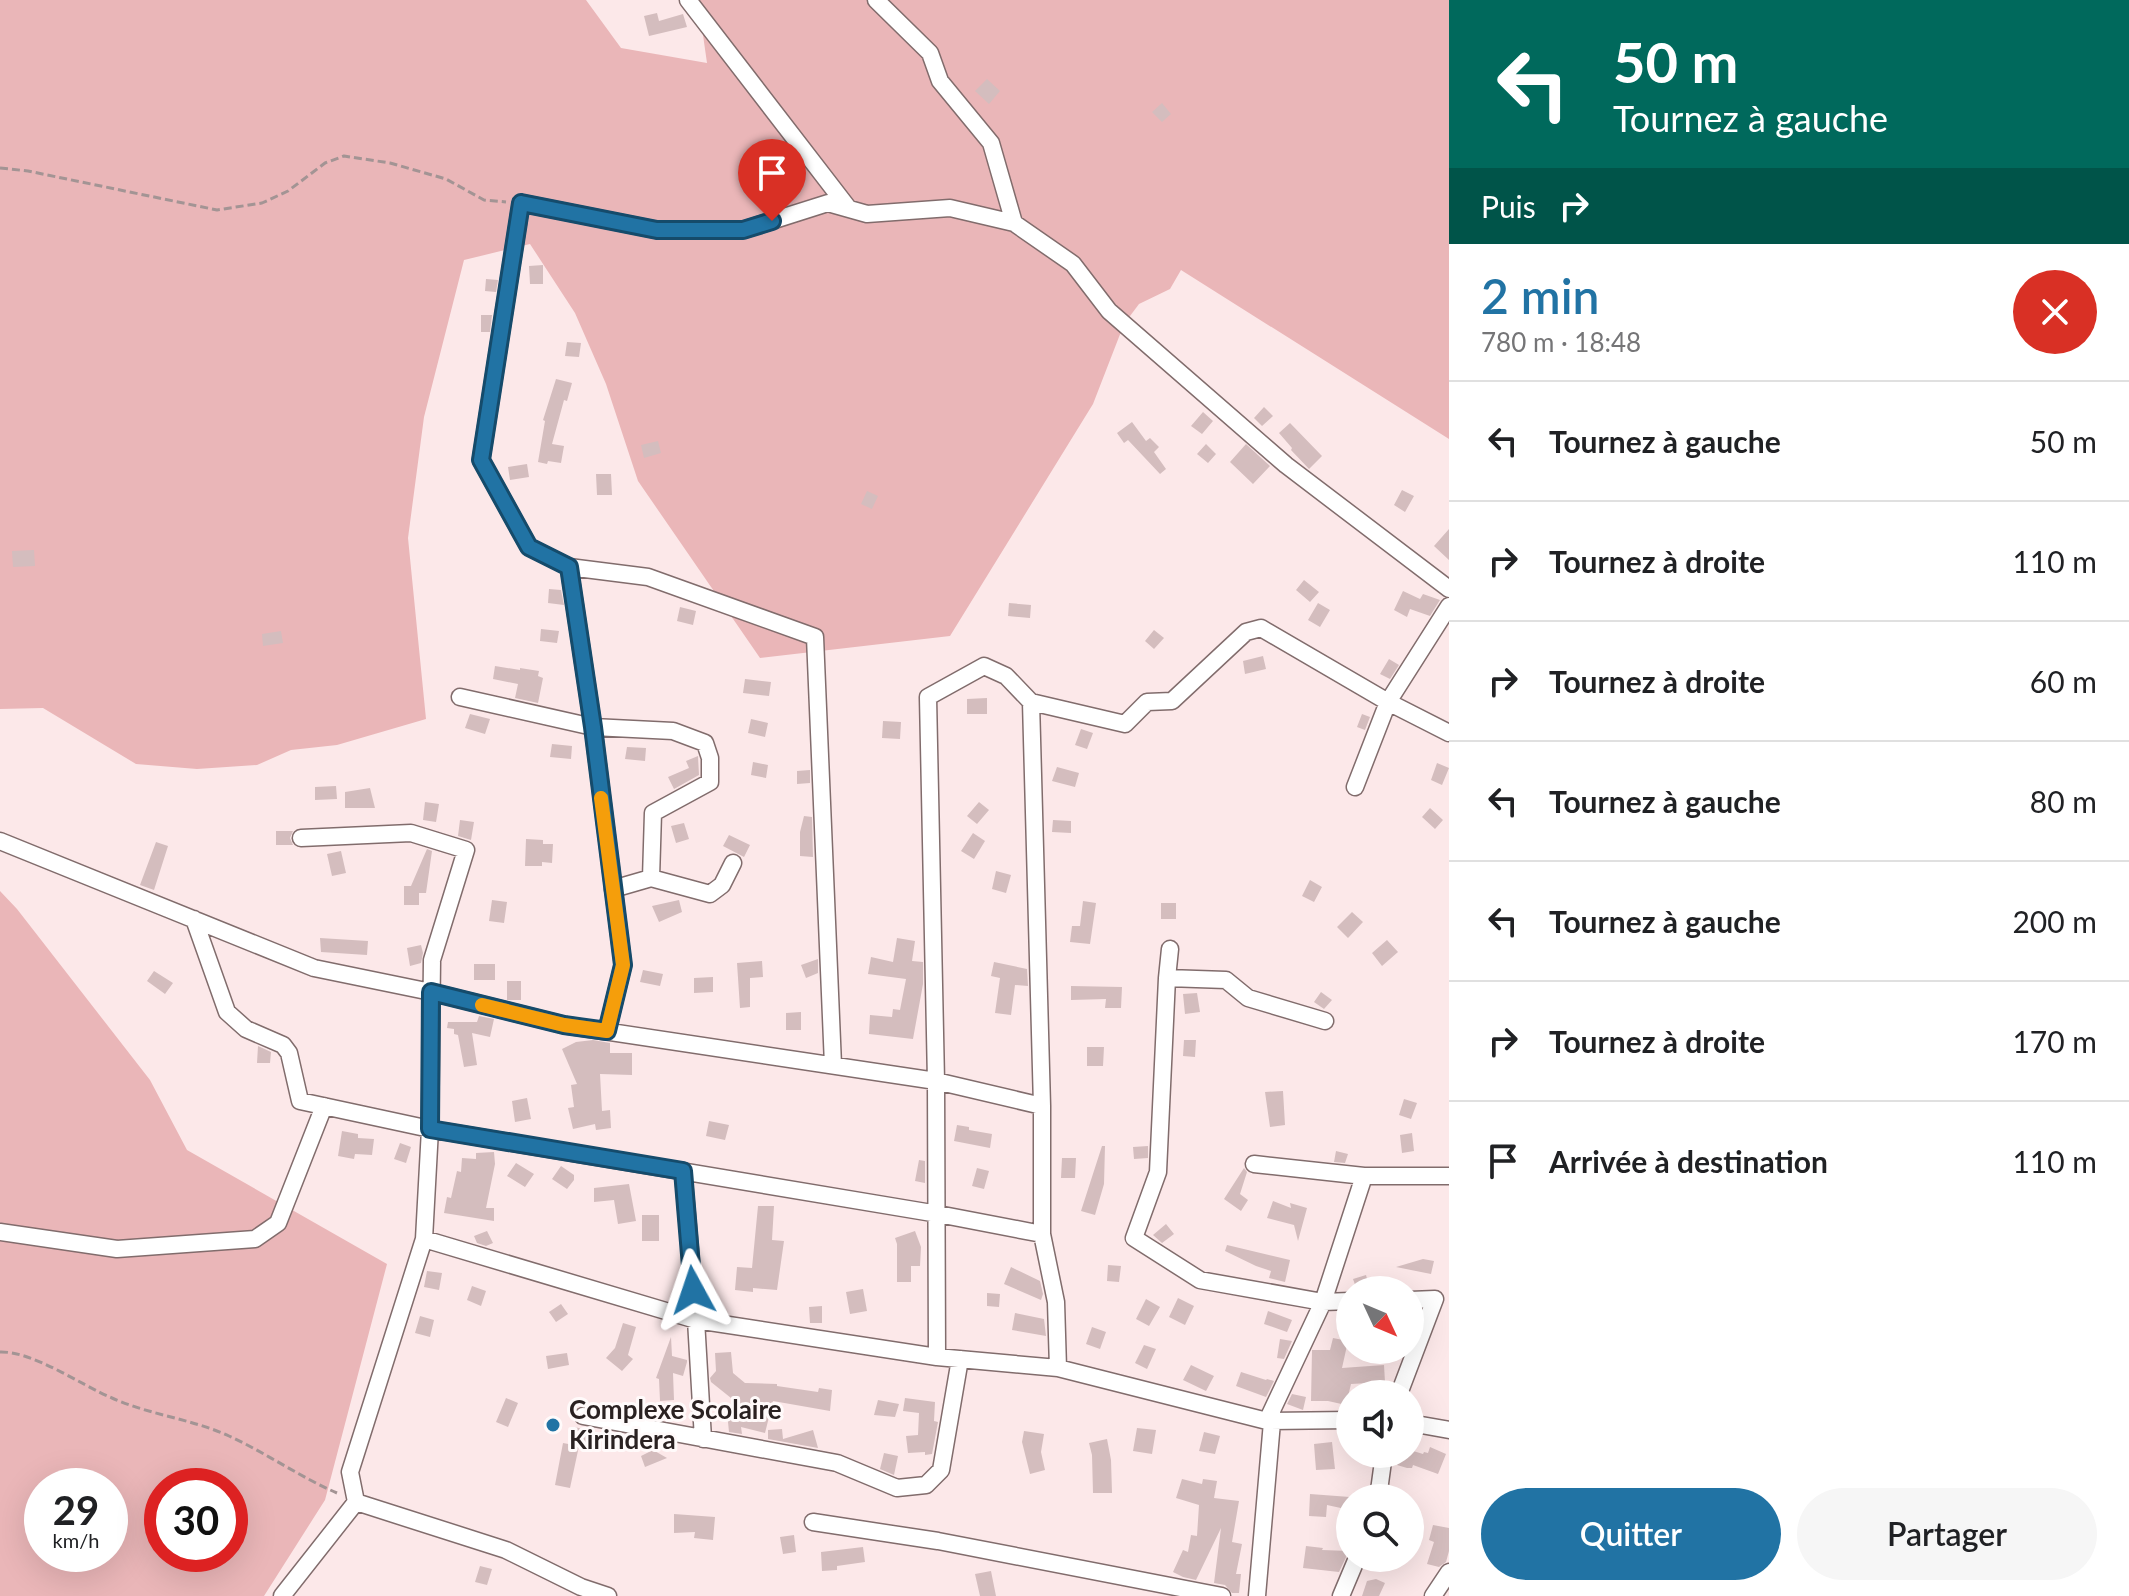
<!DOCTYPE html>
<html lang="fr">
<meta charset="utf-8">
<style>
:root{--surface:#fff;--page:#f6f6f6;--text:#202124;--muted:#757577;--line:#e0e0e0;--accent:#2173a4}
body{margin:0;font-family:Lato,sans-serif;background:var(--page);color:var(--text);height:100vh;display:flex;flex-direction:column;font-size:30px;white-space:nowrap}
*{box-sizing:border-box;margin:0}
p{font-size:26px;color:var(--muted)}
.icon{flex:none;width:44px;height:44px;fill:none;stroke:currentColor;stroke-width:2;stroke-linecap:round;stroke-linejoin:round}
.map{position:relative;flex:1;overflow:hidden}
.details{display:flex;flex-direction:column;background:var(--surface);width:680px}
.details>*{flex:none}
.hud{background:#00695c;color:#fff;overflow:hidden}
.needle{width:52px;rotate:134deg}
.tools{position:absolute;left:1336px;top:1276px;display:grid;gap:16px}
.tools a{display:grid;place-items:center;width:88px;height:88px;border-radius:50%;background:var(--surface);box-shadow:0 8px 32px #0002;font-size:40px}
.speed{position:absolute;left:24px;top:1468px;display:flex;gap:16px;font-size:40px;font-weight:700;text-align:center}
.speed>*{display:grid;place-content:center;width:104px;height:104px;border-radius:50%;background:var(--surface);box-shadow:0 8px 32px #0002;line-height:1}
.speed small{font-size:20px;font-weight:400}
.speed .limit{border:12px solid #d22;background:#fff;color:#111}
.pin{position:absolute;display:grid;place-items:center;width:68px;height:68px;color:#fff;margin:-82px -34px;border-radius:50% 50% 50% 0;rotate:-45deg;box-shadow:0 0 8px #0007}
.pin .icon{rotate:45deg}
.me{position:absolute;width:88px;margin:-44px;rotate:355deg;stroke-linejoin:round;filter:drop-shadow(0 0 6px #0008)}
.turn{display:flex;align-items:center;gap:28px;height:168px;padding:0 32px;font-size:36px}
.turn .icon{width:104px;height:104px;stroke-width:2.5}
.turn b{display:block;font-size:56px;line-height:68px}
.then{display:flex;align-items:center;height:76px;padding:0 32px;background:#0003;gap:16px;font-size:30px}
.round{display:grid;place-items:center;flex:none;width:84px;height:84px;border-radius:42px;background:var(--page)}
.summary{display:flex;align-items:center;justify-content:space-between;height:136px;padding:0 32px}
h1{font-size:48px;font-weight:600;line-height:60px;color:var(--accent)}
.cta{display:flex;gap:16px;margin-top:auto;padding:16px 32px}
.cta a{flex:1;height:92px;border-radius:48px;background:var(--accent);color:#fff;font-size:32px;font-weight:600;line-height:92px;text-align:center}
.cta a+a{background:var(--page);color:var(--text)}
ul{padding:0;list-style:none}
li{display:flex;align-items:center;gap:24px;height:120px;padding:0 32px;border-top:2px solid var(--line)}
li div{flex:1}
li b{display:block;font-size:30px}
li em{font-style:normal}
main{display:flex;flex:1;min-height:0}
.map>svg:first-child{display:block}
</style>
<main>
<div class="map">
<svg width="1449" height="1596" viewBox="0 0 1449 1596">
<rect width="100%" height="100%" fill="#fce8e9"/>
<path fill="#eab6b8" fill-rule="evenodd" d="M0,0H586L621,48L707,63L698,0H1449V439L1181,270L1170,289L1139,304L1124,324L1093,404L950,636L760,658L638,481L606,384L575,313L530,244L464,260L424,417L408,538L426,719L337,745L291,750L257,765L197,769L136,764L43,708L0,709Z
M0,891L17,909L150,1080L187,1150L387,1264L325,1500L264,1596H0ZM42,1486H110V1554H42ZM162,1486H230V1554H162Z"/>
<path fill="#d4bdbe" d="M657,13L659,21L683,14L687,27L649,36L644,16Z
M987,79L1000,91L989,104L975,91Z
M1162,103L1171,114L1162,122L1152,112Z
M543,265V284H530L529,266Z
M486,279L498,280L496,292L485,291Z
M481,315H492L490,332H481Z
M567,342L581,343L579,357L565,356Z
M556,379L572,383L567,401L564,400L552,444L564,446L561,463L548,461L547,464L538,462L545,421L543,420Z
M1264,407L1273,416L1262,426L1254,418Z
M1203,412L1213,421L1202,434L1191,426Z
M1132,422L1146,441L1150,438L1159,447L1154,452L1166,469L1160,474L1128,440L1124,443L1117,433Z
M1290,423L1322,456L1309,469L1291,450L1292,448L1279,433Z
M658,441L661,453L644,458L641,445Z
M1206,444L1216,454L1208,463L1197,454Z
M1246,444L1270,466L1253,484L1230,462Z
M527,464L529,477L510,480L508,467Z
M596,474H611L612,495H597Z
M1402,490L1414,496L1405,512L1394,505Z
M867,491L878,496L872,509L861,504Z
M1449,529V560L1434,546Z
M34,550L35,566L13,567L12,551Z
M1304,580L1319,592L1310,602L1296,590Z
M549,589L561,590L564,605L548,603Z
M1403,591L1420,599L1423,594L1440,600L1430,616L1410,609L1407,617L1394,610Z
M1009,603L1031,605L1030,618L1008,616Z
M1318,603L1330,610L1320,627L1308,620Z
M680,607L696,611L693,625L677,621Z
M541,629L559,631L557,643L540,641Z
M1154,630L1164,638L1154,649L1145,641Z
M281,631L283,643L263,646L262,634Z
M1263,656L1266,669L1245,674L1243,661Z
M1389,659L1399,665L1390,679L1380,674Z
M495,666L520,670V668L539,671L538,676L543,678L538,703L515,698L518,684L493,679Z
M745,679L771,682L769,696L743,693Z
M987,698V714H967V699Z
M470,714L490,719L485,734L465,728Z
M1362,714L1370,717L1365,730L1357,727Z
M751,719L768,723L765,737L748,733Z
M883,721L901,722L900,739L882,738Z
M1081,729L1093,733L1087,749L1075,745Z
M552,744L572,746L571,759L550,757Z
M627,747L646,748L645,761L625,759Z
M698,756L699,775L674,789L668,777L689,768L686,761Z
M753,762L768,765L766,778L751,775Z
M1437,763L1449,768L1442,785L1431,780Z
M1057,767L1079,773L1075,787L1052,781Z
M810,770V783L797,784V771Z
M336,786L337,799L315,800V787Z
M370,788L375,808H345V792Z
M425,802L439,804L436,822L423,820Z
M979,802L989,810L977,824L967,816Z
M1430,808L1443,820L1435,829L1422,817Z
M804,816L812,817L813,857L800,856V832Z
M460,820L474,822L471,840L458,836Z
M1053,820L1071,821V833L1052,832Z
M684,823L689,839L676,843L671,826Z
M276,831H293L290,838L293,845H276Z
M973,833L985,841L974,859L961,851Z
M729,835L750,845L744,857L723,846Z
M526,839L543,840V844H553L552,863L542,862V866H525Z
M156,842L168,846L154,890L140,885Z
M427,849L432,851L426,893H419V905H404V886H411Z
M341,851L346,873L332,876L327,854Z
M996,871L1011,875L1006,893L992,889Z
M1310,880L1322,887L1314,902L1302,896Z
M492,900L507,902L504,923L489,921Z
M679,900L682,912L659,922L652,906Z
M1083,901L1096,903L1090,944L1070,942L1072,926H1080Z
M1161,903H1176V919H1161Z
M1352,912L1363,922L1348,938L1337,927Z
M320,938L368,941L367,955L321,952Z
M897,938L915,941L912,961L923,962V984L913,1039L869,1034L870,1015L892,1017L893,1009L900,1010L906,979L868,974L871,957L893,962Z
M1387,940L1398,952L1382,966L1372,953Z
M421,945L423,953L421,963L410,966L407,948Z
M818,959V973L806,978L801,965Z
M762,961L763,977L750,978V1007L740,1008L737,963Z
M994,962L1027,969L1028,986L1015,985L1011,1015L995,1013L1000,978L991,976Z
M474,964H495V980H474Z
M643,970L663,974L660,986L640,982Z
M154,971L173,983L165,994L147,981Z
M713,977V992L694,993V978Z
M507,981H521V1000H507Z
M1071,986L1122,987L1121,1008H1105L1106,999L1071,1000Z
M1321,992L1332,1000L1324,1009L1314,1002Z
M1197,993L1200,1012L1185,1014L1183,994Z
M801,1012V1030H786V1013Z
M479,1016L494,1019L490,1037L472,1033L477,1065L464,1067L458,1035L454,1034V1029L447,1028L448,1022H477Z
M593,1040L610,1043V1053H632V1075L600,1074L602,1111L610,1110L611,1128L596,1130L595,1124L573,1129L568,1108L574,1107L571,1085L577,1084L562,1049L576,1042Z
M1184,1040H1196L1195,1057L1183,1056Z
M258,1046L271,1052L270,1063H257Z
M1087,1047H1104L1103,1066H1087Z
M1283,1091L1285,1125L1270,1127L1265,1092Z
M527,1098L531,1119L515,1122L512,1101Z
M1404,1099L1417,1103L1411,1119L1399,1115Z
M709,1121L729,1125L725,1140L706,1136Z
M957,1125L969,1127V1130L992,1134L990,1148L954,1141Z
M342,1131L358,1134V1138L374,1139L372,1155L355,1154L354,1159L338,1156Z
M1412,1133L1414,1151L1402,1153L1400,1135Z
M400,1143L411,1147L406,1163L394,1159Z
M1102,1146H1105L1104,1184L1095,1215L1081,1211Z
M1148,1146V1158L1134,1159L1133,1147Z
M1336,1151L1348,1154L1345,1163L1334,1162Z
M494,1152L495,1164L486,1208H494V1221L444,1213L447,1197L451,1198L457,1171L461,1172L462,1158L476,1159V1153Z
M1062,1158H1076L1075,1178H1061Z
M919,1160L925,1161V1183L915,1181Z
M516,1163L534,1174L525,1187L507,1176Z
M561,1166L574,1175V1180L567,1189L552,1179Z
M977,1168L989,1171L984,1189L972,1186Z
M1244,1168L1247,1172L1240,1194L1248,1200L1241,1211L1224,1199Z
M629,1184L636,1221L618,1224L614,1200L594,1202V1188Z
M1273,1201L1291,1208L1290,1203L1307,1208L1298,1241L1294,1225L1267,1218Z
M758,1206H774L772,1240L784,1241L777,1290L753,1288V1292L735,1290L737,1267L752,1268Z
M642,1215H659V1241H642Z
M1166,1224L1174,1234L1162,1243L1153,1235Z
M487,1231L493,1243L486,1246L477,1243L474,1236Z
M915,1231L921,1247L920,1266H911V1282H897V1244L895,1238Z
M1227,1245L1290,1260L1285,1282L1269,1278L1271,1271L1256,1266L1225,1251Z
M1423,1259L1434,1261L1431,1274L1396,1267Z
M1108,1265L1121,1266L1119,1282L1107,1281Z
M1011,1267L1040,1281L1043,1294L1041,1300L1004,1284Z
M427,1271L442,1273L439,1290L424,1287Z
M1366,1275L1370,1290H1357L1353,1279Z
M472,1286L486,1291L481,1306L467,1300Z
M863,1289L867,1311L850,1314L846,1292Z
M987,1293L1000,1294L999,1307L987,1306Z
M1178,1298L1194,1306L1185,1325L1169,1317Z
M1146,1299L1160,1307L1149,1326L1136,1319Z
M561,1304L568,1314L556,1322L549,1312Z
M822,1306V1323H810L809,1307Z
M1268,1311L1292,1320L1287,1332L1264,1324Z
M1015,1313L1044,1319L1046,1336L1012,1330Z
M420,1316L434,1320L430,1337L415,1333Z
M623,1323L636,1327L628,1355L633,1359L622,1371L606,1358L615,1348Z
M1092,1327L1106,1332L1100,1349L1086,1344Z
M671,1337L672,1356L687,1360V1362L683,1376L673,1373L674,1400L660,1401L659,1379L656,1378Z
M1333,1338L1348,1341L1342,1368L1384,1365L1385,1382L1351,1384L1346,1405L1328,1401H1311L1312,1350H1330Z
M1280,1339L1292,1341L1284,1359L1277,1358Z
M1144,1345L1156,1349L1147,1369L1135,1363Z
M731,1352L733,1373L745,1383L777,1384V1386L818,1392L819,1388L832,1390L830,1411L773,1401L765,1433L741,1427L742,1434L729,1432L727,1412L746,1410L711,1382L710,1378L716,1371L715,1353Z
M567,1353L569,1365L548,1369L546,1356Z
M1191,1365L1214,1376L1206,1391L1183,1380Z
M1241,1372L1266,1380L1267,1379L1274,1381L1266,1397L1236,1386Z
M1292,1394L1306,1397L1303,1410L1287,1404Z
M506,1398L518,1403L508,1427L496,1422Z
M905,1398L935,1402L934,1421L938,1422L932,1454L925,1455V1452L908,1453L906,1436L918,1435L919,1413L903,1411Z
M878,1400L899,1404L895,1417L874,1415Z
M574,1427L588,1430L586,1445L571,1442Z
M1137,1428L1156,1430L1152,1454L1133,1451Z
M782,1429L783,1439L813,1430L818,1448L768,1439V1430Z
M1024,1431L1044,1434L1041,1452L1045,1470L1030,1474L1022,1442Z
M1204,1432L1220,1436L1215,1454L1199,1451Z
M1107,1439L1111,1460L1112,1493H1093L1092,1455L1089,1443Z
M1332,1442L1335,1469L1316,1470L1314,1444Z
M563,1443L579,1446L570,1488L555,1485Z
M1430,1447L1446,1454L1438,1474L1413,1465L1412,1468H1407L1397,1465L1399,1460L1395,1458V1454H1410V1450L1423,1454L1424,1452L1428,1453Z
M653,1450L667,1458L645,1467L641,1456Z
M884,1453L898,1456L894,1475L880,1469Z
M1182,1479L1202,1484L1203,1479L1217,1481L1214,1498L1239,1501L1232,1542L1242,1544L1236,1574H1241L1239,1593H1232L1225,1585L1214,1583L1221,1528L1196,1580L1183,1577L1173,1572L1183,1550L1188,1552L1191,1535L1197,1536L1199,1505L1176,1498Z
M1310,1494L1350,1497V1510L1327,1505L1326,1517L1309,1516Z
M674,1514L715,1517L713,1540L694,1538L695,1532L674,1533Z
M1433,1525L1449,1528V1551L1446,1562L1439,1567L1427,1564L1434,1542L1429,1540Z
M794,1535L796,1552L783,1554L780,1537Z
M1306,1546L1323,1548L1322,1550L1349,1551L1339,1572L1303,1568Z
M863,1547L865,1562L837,1566V1570L822,1571L821,1552Z
M480,1566L492,1569L487,1585L475,1582Z
M991,1571L996,1596H980L975,1574Z
M1376,1579L1385,1583L1379,1596H1362L1367,1581Z"/>
<g fill="none" stroke-linecap="round" stroke-linejoin="round">
<defs>
<path id="minor" d="M688,0L849,209
M876,0L930,53L940,81L991,143L1014,223L1073,264L1109,311L1286,465L1449,589
M569,567L593,727L623,965L607,1031
M460,697L593,727L673,731L705,743L710,758V782L653,813L651,878L613,889
M1031,702L1042,1106V1234L1056,1302L1058,1368
M1355,787L1388,702L1449,606
M0,841L314,968L431,992L564,1025L936,1081L1042,1106
M651,878L710,894L722,885L733,863
M194,919L227,1012L246,1029L283,1045L289,1053L300,1101L430,1129L938,1214L1042,1234
M1170,949L1167,978L1158,1172L1134,1238L1200,1280L1323,1302L1350,1301
M1167,978L1226,980L1248,998L1325,1021
M833,1065L815,637L648,577L569,567L529,547L481,460L521,203L657,230H743L828,203L867,214L950,208L1014,223
M1254,1164L1364,1176H1449
M683,1171L696,1320L703,1439
M0,1232L117,1249L255,1239L278,1223L324,1106
M424,1239L696,1320L937,1357L1058,1368L1267,1421L1350,1420
M937,1357L936,1081L928,697L984,666L1006,676L1031,702L1125,724L1147,702L1172,701L1246,632L1261,628L1388,702L1449,733
M1399,1394L1435,1299L1410,1300
M583,1416L837,1463L897,1488L926,1485L941,1470L960,1359
M1267,1421L1323,1302L1364,1176
M1410,1423L1449,1430
M1378,1498L1384,1454
M356,1502L506,1550L581,1587L608,1596
M813,1522L938,1541L1222,1596
M282,1596L356,1502L350,1472L424,1239L430,1129L432,960L466,850L411,833L301,838
M1257,1596L1272,1422
M1341,1596L1357,1558
M1433,1596L1449,1572"/>
</defs>
<use href="#minor" stroke="#816c6c" stroke-width="19"/>
<path stroke="#a39494" stroke-width="3" stroke-dasharray="8 4" stroke-linecap="butt" d="M0,168L28,171L217,210L262,203L288,191L325,163L344,156L390,163L446,179L484,200L506,202
M0,1352C33,1351 81,1385 112,1398C150,1415 192,1419 229,1436C266,1453 300,1477 337,1493"/>
<use href="#minor" stroke="#fff" stroke-width="16"/>
</g>
<g fill="none" stroke-linecap="round" stroke-linejoin="round">
<defs>
<path id="route" d="M693,1290L683,1171L430,1129L431,992L564,1025L607,1031L623,965L593,727L569,567L529,547L481,460L521,203L657,230H743L772,221"/>
</defs>
<use href="#route" stroke="#154b6b" stroke-width="20"/>
<use href="#route" stroke="#2173a4" stroke-width="14"/>
<path stroke="#f59e0b" stroke-width="14" d="M482,1005L564,1025L607,1031L623,965L601,798"/>
</g>
<circle fill="#2173a4" stroke="#fffafa" stroke-width="3" cx="553" cy="1425" r="8"/>
<g text-anchor="middle" stroke-width="6" stroke-linejoin="round" paint-order="stroke">
<g font-size="26" font-weight="bold" fill="#2a2121" stroke="#fffafa" text-anchor="start">
<text x="569" y="1419">Complexe Scolaire<tspan x="569" dy="30">Kirindera</tspan></text>
</g>
</g>
</svg>
<div class="tools">
<a><svg class="needle" viewBox="-14 -14 28 28"><path d="M0-13l5 13h-10z" fill="#e53935"/><path d="M0 13l5-13h-10z" fill="#757577"/></svg></a>
<a><svg class="icon" aria-label="sound" viewBox="0 0 24 24"><path d="M4 9h4l5-4v14l-5-4H4zM17 9q2 3 0 6"/></svg></a>
<a><svg class="icon" aria-label="search" viewBox="0 0 24 24"><circle cx="10" cy="10" r="6"/><path d="M15 15l6 6"/></svg></a>
</div>
<div class="speed"><div>29<small>km/h</small></div><div class="limit">30</div></div>
<div class="pin" style="left:772px;top:221px;background:#d93025"><svg class="icon" aria-label="arrive" viewBox="0 0 24 24"><path d="M6 21V4h12l-3 4 3 4H6"/></svg></div>
<svg class="me" style="left:693px;top:1290px" viewBox="-20 -20 40 40"><path d="M0-17L14 15 0 8-14 15z" fill="#2173a4" stroke="#fff" stroke-width="4"/></svg>
</div>
<section class="details">
<div class="hud">
<div class="turn"><svg class="icon" aria-label="left" viewBox="0 0 24 24"><path d="M17 20v-9H6M10 6l-5 5 5 5"/></svg><div><b>50 m</b>Tournez à gauche</div></div>
<div class="then">Puis<svg class="icon" aria-label="right" viewBox="0 0 24 24"><path d="M7 20v-9h11M14 6l5 5-5 5"/></svg></div>
</div>
<div class="summary"><div><h1>2 min</h1><p>780 m · 18:48</p></div><a class="round" style="background:#d93025;color:#fff"><svg class="icon" aria-label="close" viewBox="0 0 24 24"><path d="M6 6l12 12M18 6L6 18"/></svg></a></div>
<ul>
<li><svg class="icon" aria-label="left" viewBox="0 0 24 24"><path d="M17 20v-9H6M10 6l-5 5 5 5"/></svg><div><b>Tournez à gauche</b></div><em>50 m</em></li>
<li><svg class="icon" aria-label="right" viewBox="0 0 24 24"><path d="M7 20v-9h11M14 6l5 5-5 5"/></svg><div><b>Tournez à droite</b></div><em>110 m</em></li>
<li><svg class="icon" aria-label="right" viewBox="0 0 24 24"><path d="M7 20v-9h11M14 6l5 5-5 5"/></svg><div><b>Tournez à droite</b></div><em>60 m</em></li>
<li><svg class="icon" aria-label="left" viewBox="0 0 24 24"><path d="M17 20v-9H6M10 6l-5 5 5 5"/></svg><div><b>Tournez à gauche</b></div><em>80 m</em></li>
<li><svg class="icon" aria-label="left" viewBox="0 0 24 24"><path d="M17 20v-9H6M10 6l-5 5 5 5"/></svg><div><b>Tournez à gauche</b></div><em>200 m</em></li>
<li><svg class="icon" aria-label="right" viewBox="0 0 24 24"><path d="M7 20v-9h11M14 6l5 5-5 5"/></svg><div><b>Tournez à droite</b></div><em>170 m</em></li>
<li><svg class="icon" aria-label="arrive" viewBox="0 0 24 24"><path d="M6 21V4h12l-3 4 3 4H6"/></svg><div><b>Arrivée à destination</b></div><em>110 m</em></li>
</ul>
<div class="cta"><a>Quitter</a><a>Partager</a></div>
</section>
</main>
